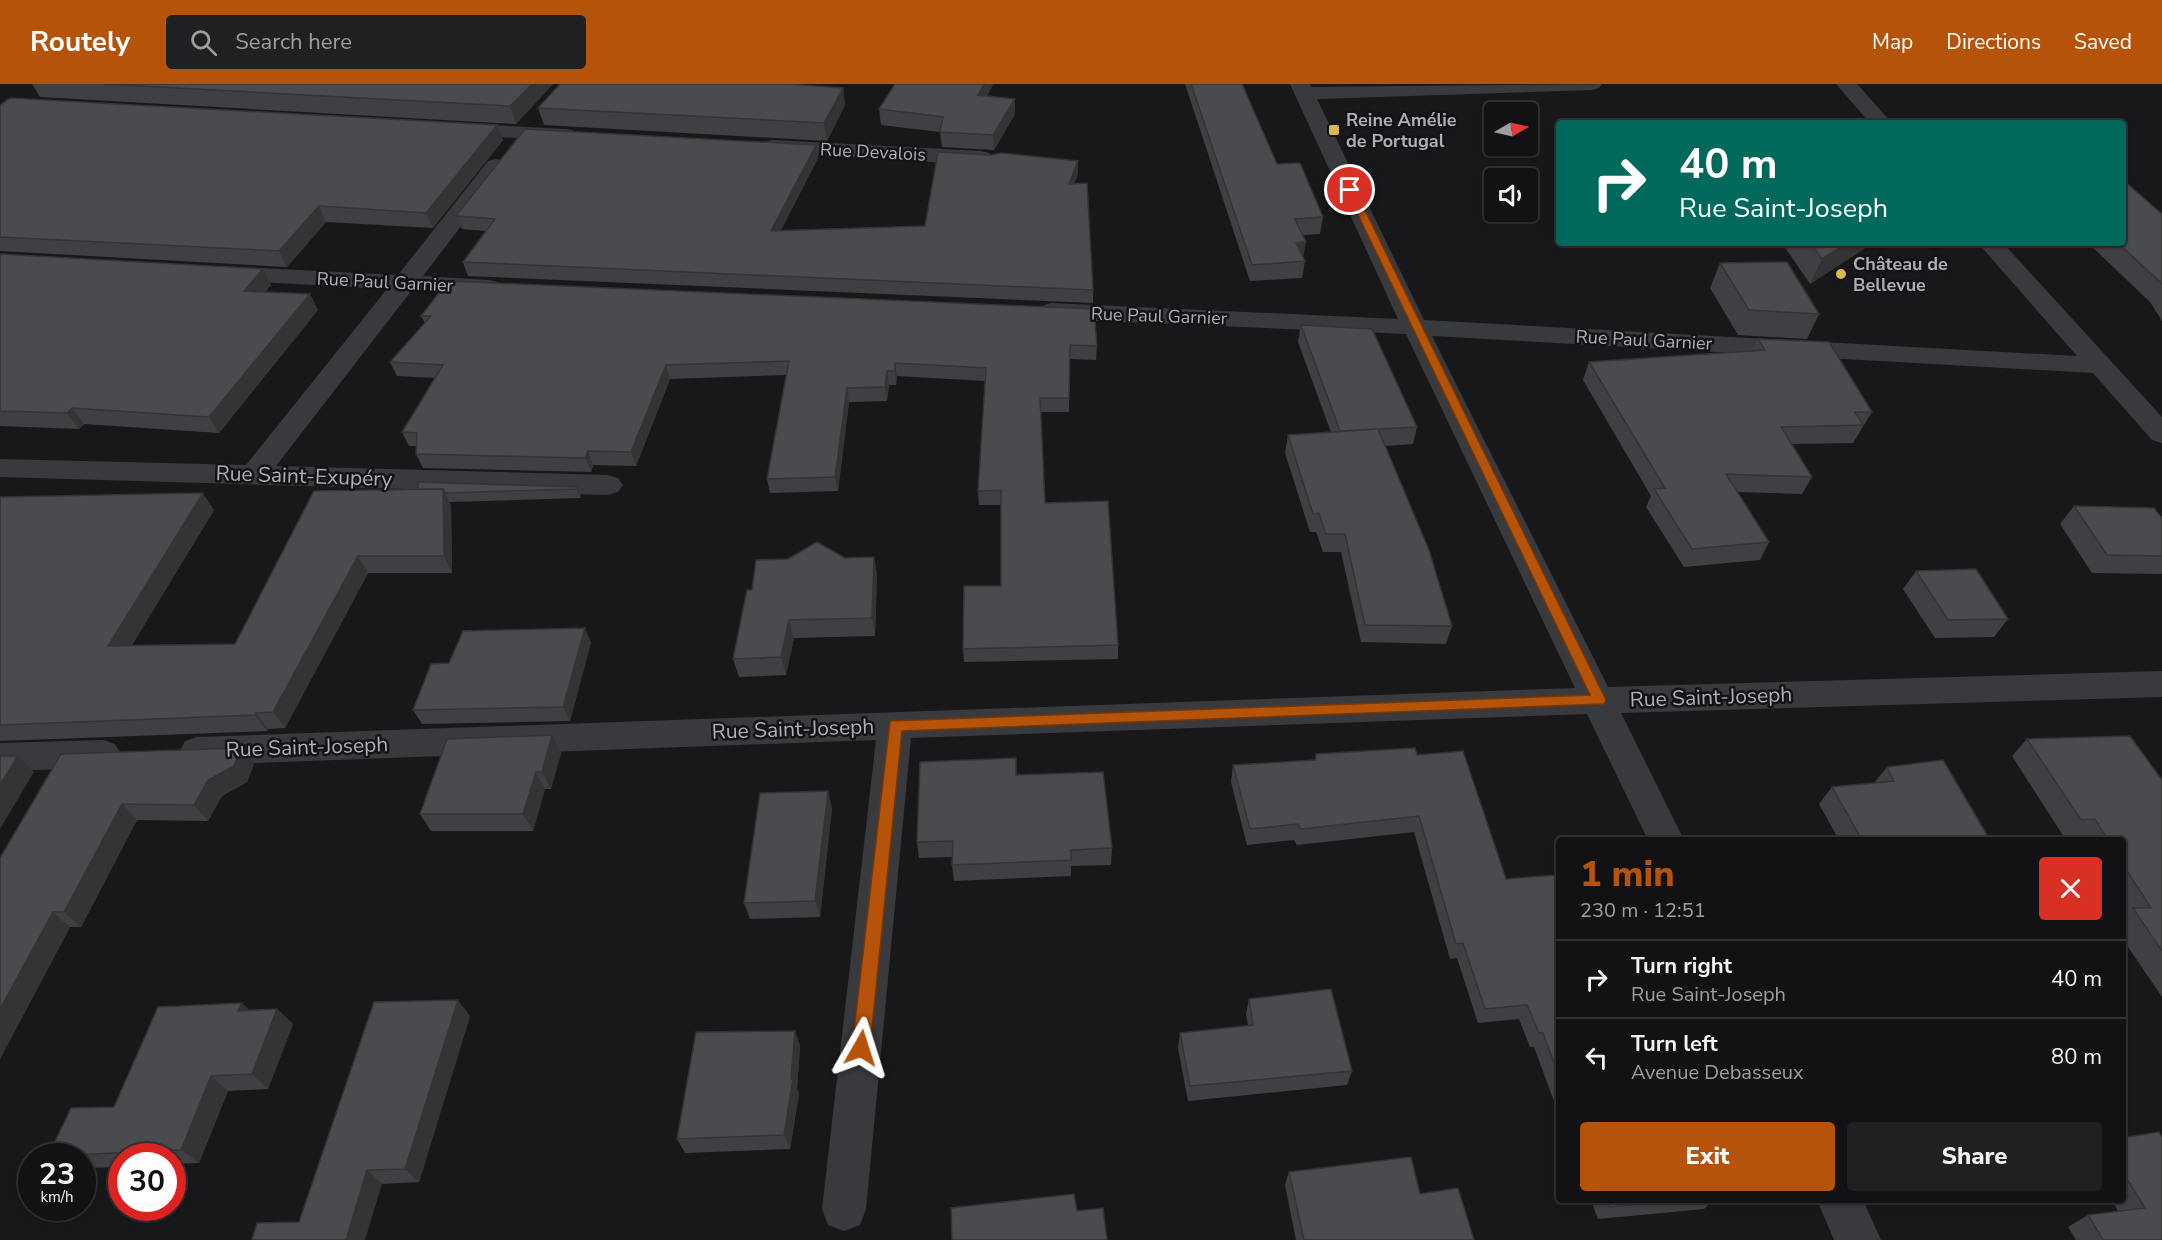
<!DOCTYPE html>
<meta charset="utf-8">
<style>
:root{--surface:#121214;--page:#1f2022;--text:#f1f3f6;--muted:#9c9ea0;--line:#313234;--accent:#b45309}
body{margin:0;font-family:"Nunito Sans",sans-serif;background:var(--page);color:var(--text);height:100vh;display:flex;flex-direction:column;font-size:22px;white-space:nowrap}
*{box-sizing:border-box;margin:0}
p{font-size:20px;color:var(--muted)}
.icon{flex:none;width:33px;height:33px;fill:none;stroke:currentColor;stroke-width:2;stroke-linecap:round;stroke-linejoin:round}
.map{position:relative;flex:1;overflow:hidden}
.sheet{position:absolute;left:1556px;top:753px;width:570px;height:366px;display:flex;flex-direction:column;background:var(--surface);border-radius:6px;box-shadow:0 2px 4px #0004,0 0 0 2px var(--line)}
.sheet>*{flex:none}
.banner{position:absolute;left:1556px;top:36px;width:570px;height:126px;border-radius:6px;box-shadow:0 2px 4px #0004,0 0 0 2px var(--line);background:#00695c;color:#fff;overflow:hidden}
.needle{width:39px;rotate:81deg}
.fabs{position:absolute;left:1484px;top:18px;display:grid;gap:12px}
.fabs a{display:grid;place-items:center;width:54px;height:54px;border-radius:6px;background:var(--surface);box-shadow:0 2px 4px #0004,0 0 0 2px var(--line);font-size:30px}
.speed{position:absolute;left:18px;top:1059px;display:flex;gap:12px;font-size:30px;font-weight:700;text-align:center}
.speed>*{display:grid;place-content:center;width:78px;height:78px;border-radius:50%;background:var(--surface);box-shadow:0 2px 4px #0004,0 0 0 2px var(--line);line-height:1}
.speed small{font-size:15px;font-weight:400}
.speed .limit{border:9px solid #d22;background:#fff;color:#111}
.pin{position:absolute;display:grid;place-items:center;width:51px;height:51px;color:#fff;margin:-26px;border:3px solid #fff;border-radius:50%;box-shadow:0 2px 6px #0007}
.me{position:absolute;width:66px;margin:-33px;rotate:6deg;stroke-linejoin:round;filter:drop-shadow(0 0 4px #0008)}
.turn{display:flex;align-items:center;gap:21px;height:126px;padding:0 24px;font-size:27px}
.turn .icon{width:78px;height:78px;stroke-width:2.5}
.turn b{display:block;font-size:42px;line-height:51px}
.round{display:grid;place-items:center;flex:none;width:63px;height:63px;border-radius:6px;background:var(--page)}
.headline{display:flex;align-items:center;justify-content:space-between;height:102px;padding:0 24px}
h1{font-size:36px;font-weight:800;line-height:45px;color:var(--accent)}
.cta{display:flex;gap:12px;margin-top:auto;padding:12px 24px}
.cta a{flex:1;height:69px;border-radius:6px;background:var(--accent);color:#fff;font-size:24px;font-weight:800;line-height:69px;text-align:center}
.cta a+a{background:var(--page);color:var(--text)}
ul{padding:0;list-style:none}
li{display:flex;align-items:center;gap:18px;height:78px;padding:0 24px;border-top:2px solid var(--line)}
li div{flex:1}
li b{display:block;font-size:22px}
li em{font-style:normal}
header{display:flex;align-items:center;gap:36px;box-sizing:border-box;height:84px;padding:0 30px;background:var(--accent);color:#fff}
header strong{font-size:28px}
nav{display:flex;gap:33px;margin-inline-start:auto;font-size:21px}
.search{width:420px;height:54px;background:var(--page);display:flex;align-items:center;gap:15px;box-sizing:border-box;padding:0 21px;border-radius:6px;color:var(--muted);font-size:22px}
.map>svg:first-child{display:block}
</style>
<header>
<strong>Routely</strong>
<div class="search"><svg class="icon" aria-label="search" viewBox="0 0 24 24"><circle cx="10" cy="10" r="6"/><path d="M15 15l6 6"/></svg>Search here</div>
<nav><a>Map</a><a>Directions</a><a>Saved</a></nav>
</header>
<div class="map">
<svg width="2162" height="1156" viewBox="0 0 2162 1156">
<rect width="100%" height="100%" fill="#18181a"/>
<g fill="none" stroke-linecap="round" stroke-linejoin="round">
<path fill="#393a3e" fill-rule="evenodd" d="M1290,0H1310L1311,3L1602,0L1599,4L1592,6L1317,15L1424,236L2077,272L1978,159H2003L2162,333V359L2152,356L2093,289L1432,252L1608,603L2162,587V613L1621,629L1684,756H1648L1587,630L911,654L866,1125L860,1141L844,1147L828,1141L822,1125L876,656L197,681L185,677L180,667L185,657L197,653L1575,604L1406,250L1051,235L1042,232L1038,227L1042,222L1051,219L1398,235Z
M1836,0H1857L1892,39H1870Z
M455,39L565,45L573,46L576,51L573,56L565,57L447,50L444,45L447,40Z
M772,56L981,67L989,69L992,74L989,79L981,81L764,68L761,63L764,58Z
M496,75L504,77L507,82L423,192L489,196L498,198L501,203L498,208L489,210L412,206L276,382L608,391L618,394L623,401L618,408L608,411L0,393V375L246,381L387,205L220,196L211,194L208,189L211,184L220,182L398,191L488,77Z
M103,656L115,660L121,670L115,680L103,684L0,687V659Z
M1817,1116H1863L1881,1156H1834Z"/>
</g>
<path fill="#404044" d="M32,0H553L516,40L40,13Z
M993,0L987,12L1015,15V30L994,66L942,63L940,48L881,41L879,25Z
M1185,0H1242L1277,80L1323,133L1320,150L1303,151V174L1305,177L1302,194L1250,197Z
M843,4L845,21L827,57L544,41L538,24Z
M0,21L497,41L503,56L433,144L326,138L287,183L0,167Z
M818,74L781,146L925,142L1078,90L1074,100L1093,206V219L468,192L463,178L486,147L462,145L456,132Z
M2162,130V237L2150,218L2088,159H2122Z
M1782,159H1873L1810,200Z
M0,171L263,185L271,201L265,208L318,226L219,349L84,340L79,345L0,342Z
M1720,179L1819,230L1807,255L1738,251L1710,204Z
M421,232L1097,262L1096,276L1070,275L1069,328H1041L1045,419L1118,561V575L964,578L963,565L1001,502V421H979L978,407L985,297L897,292L896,301H889L887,317L849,318L838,407L770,409L767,395L786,291L670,295L636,382L593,381L591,388L423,384L416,370L417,362H409L402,348L435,294L397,292L390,278L425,239Z
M1301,241L1417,343L1413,360L1385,362L1452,542L1446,560L1361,558L1341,468H1323L1316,448H1310L1285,369L1288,351L1331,348L1298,258Z
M1758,255L1872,328L1853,359L1792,360L1812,393L1802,410L1738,408L1769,458L1760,476L1684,483L1646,423L1651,412L1583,296L1589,278L1752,267Z
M578,403L581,412L580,414L449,418L451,422L452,489H368L285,644L268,645L267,647L0,657V413L214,426L132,561L235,560L314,407Z
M2074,422L2162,434V490L2092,489L2060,440Z
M874,473L877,491L875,552L794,554L786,591L739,593L733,575L752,506L845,474Z
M1916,487L2008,535L1994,553L1935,554L1903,505Z
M591,558L570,637L422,640L413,626L449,579Z
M552,651L561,669L551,705H545L533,747H431L420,730Z
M2027,655L2162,696V913L2122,854V833L2126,830L2122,825V756H2080L2077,752L2064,753L2012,672Z
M61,670L254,680L247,698L222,712L208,737L137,736L81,843H70L0,975V774Z
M1316,670L1417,671L1506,795L1558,791V1028L1534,963H1530L1519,935L1478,939L1457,874L1450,875L1414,748L1297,761L1294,756L1247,761L1231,698L1233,681L1315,676Z
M1887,683L1990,756H1839L1819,720L1832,703L1874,699Z
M1017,691L1112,764L1111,781L1071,782V792L954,797L952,781V773L919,774L917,758Z
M832,724L820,833L750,835L744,819Z
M1249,915L1352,987L1347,1001L1188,1017L1178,964L1180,949L1248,942L1246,930Z
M277,925L293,940L268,1005L228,1007L199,1079L172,1080V1072H122V1083L82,1084V1072H48L114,1023L250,926Z
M470,932L419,1098L382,1100L299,1138Z
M795,947L800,962L797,1005L799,1010L790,1065L685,1069L677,1055Z
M2122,1054L2162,1156H2076L2068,1143L2088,1131L2118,1127L2112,1116H2122Z
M1289,1088L1420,1110L1474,1156H1296L1285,1101Z
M1591,1116H1713L1704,1125L1598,1135Z"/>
<path fill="#343437" d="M532,0H553L516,40L510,22Z
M984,0H993L979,26L978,11Z
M843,4L845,21L827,57L824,39Z
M1015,15V30L994,66L993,51Z
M497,41L503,56L433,144L426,129Z
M816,61L818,74L774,160L771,147Z
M1078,77V90L1069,113V100Z
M319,122L326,138L287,183L279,167Z
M1306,158L1303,174L1296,159Z
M1847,159H1873L1810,200L1822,175Z
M263,185L271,201L252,222L244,207Z
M310,210L318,226L219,349L209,333Z
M895,279L897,292L896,301L895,287Z
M666,281L670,295L636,382L631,368Z
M887,287L889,301L887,317L885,303Z
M847,304L849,318L838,407L835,393Z
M72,324L84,340L79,345L67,329Z
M588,367L593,381L591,388L585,374Z
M578,403L581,412L580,414L577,405Z
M443,405L451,422L452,489L444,472Z
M203,409L214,426L122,578L108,562Z
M358,472L368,489L285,644L273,628Z
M874,473L877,491L875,552L872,534Z
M789,536L794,554L786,591L781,573Z
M585,544L591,558L570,637L563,623Z
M256,629L268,645L267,647L255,631Z
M552,651L561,669L551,705L542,688Z
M241,664L254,680L247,698L222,712L208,737L194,721L208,696Z
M18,672L34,688L0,745V701Z
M536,688L545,705L533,747L523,730Z
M828,707L832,724L820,833L815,817Z
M122,720L137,736L81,843L64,828Z
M53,828L70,843L0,975V925Z
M458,916L470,932L419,1098L405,1085Z
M242,919L258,934L238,927Z
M277,925L293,940L268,1005L252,990Z
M795,947L800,962L797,1005L799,1010L790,1065L784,1051L791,995Z
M211,992L228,1007L199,1079L181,1066Z
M367,1086L382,1100L365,1156H346Z"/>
<path fill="#4a4b4f" stroke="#343437" stroke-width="1.5" d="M104,0H532L510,22Z
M560,0H789L843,4L824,39L538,24Z
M895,0H984L978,11L1015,15L993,51L940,48L943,33L879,25Z
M1191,0H1242L1277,80L1300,79L1323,133L1295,135L1306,158L1296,159L1305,177L1252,181Z
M10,14L497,41L426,129L319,122L279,167L0,153V21Z
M525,45L816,61L771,147L925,142L938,68L991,71L1001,69L1078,77L1069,100L1087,99L1093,206L463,178L495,135L456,132Z
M2122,95L2162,130V200L2118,159H2122Z
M1810,159H1847L1822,175Z
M0,170L263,185L244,207L310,210L209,333L72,324L67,329L0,327Z
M1787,178L1819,230L1749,226L1720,179Z
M448,197L1094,225L1097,262L1070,261L1069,314H1040L1045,419L1108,417L1118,561L963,565L964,502H1001V406L978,407L986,284L895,279V287H887L885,303L847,304L835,393L767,395L789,277L666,281L631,368L588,367L585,374L416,370L417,349L402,348L443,281L390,278L431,232H421Z
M1301,241L1372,245L1417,343L1340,347Z
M1758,255L1829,258L1872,328H1855L1863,341L1781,343L1812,393L1726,390L1769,458L1692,465L1654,405L1665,404L1589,278L1765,266Z
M1378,345L1429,466L1452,542L1365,541L1345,450H1326L1319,429L1313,430L1288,351Z
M418,398L578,403L577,405L445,409L443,405H418Z
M443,405L444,472H358L273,628L256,629L255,631L0,641V413L203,409L108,562L235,560L314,407Z
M2074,422L2154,424L2162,434V472L2107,471Z
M817,458L845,474L874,473L872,534L789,536L781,573L733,575L747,506H752L756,476L788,475Z
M1976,485L2008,535L1948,536L1916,487Z
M585,544L563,623L413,626L431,580L449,579L463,547Z
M552,651L542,688H536L523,730H420L447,655Z
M2130,652L2162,696V867L2133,824H2151L2122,779V756H2108L2095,735L2081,736L2027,655Z
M241,664L234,682L208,696L194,721L122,720L64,828H53L0,925V774L61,670Z
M1415,664L1417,671L1463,667L1506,795L1558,791V990L1543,949H1539L1527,921L1485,925L1463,859L1456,860L1419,732L1301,745L1298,740L1250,745L1233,681L1316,676V670Z
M0,672H18L0,701Z
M1016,674V691L1103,688L1112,764L1071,766V776L952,781L953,757L917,758L920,678Z
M1943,676L1990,756H1862L1832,703L1894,697L1887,683Z
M828,707L815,817L744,819L760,709Z
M1331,905L1352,987L1190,1002L1180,949L1253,941L1249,915Z
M458,916L405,1085L367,1086L346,1156H252L257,1139L299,1138L374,918Z
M242,919L238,927L277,925L252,990L211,992L181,1066L48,1072L71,1024L114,1023L158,923Z
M795,947L791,995H793L784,1051L677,1055L696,948Z
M2159,1048L2162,1053V1156H2103L2088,1131L2145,1124L2122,1087V1054Z
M1411,1073L1420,1110L1458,1104L1474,1156H1304L1289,1088Z
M1074,1110L1077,1127L1103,1124L1107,1156H952L951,1124Z
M1606,1116H1681L1609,1123Z"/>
<path fill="#b45309" stroke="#753606" stroke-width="1.5" d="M1350,103L1355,106L1606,616L1604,620L902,647L870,964L867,969L861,972L855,969L852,964L890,637L1590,611L1346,106Z"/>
<g fill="#dcb74d" stroke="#131315" stroke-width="2">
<rect x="1328" y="40" width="12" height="12" rx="3"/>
<circle cx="1841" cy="190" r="6"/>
</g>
<g text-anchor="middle" stroke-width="5" stroke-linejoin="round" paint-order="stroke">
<g font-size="18" font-weight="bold" fill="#acafb8" stroke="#131315" text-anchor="start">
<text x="1346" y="42">Reine Amélie<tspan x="1346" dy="21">de Portugal</tspan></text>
<text x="1853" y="186">Château de<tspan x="1853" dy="21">Bellevue</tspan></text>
</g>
<g font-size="18" fill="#acafb8" stroke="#131315">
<text transform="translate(873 68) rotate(3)" y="6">Rue Devalois</text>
<text transform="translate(385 198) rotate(3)" y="6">Rue Paul Garnier</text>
<text transform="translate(1159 232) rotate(2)" y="6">Rue Paul Garnier</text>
<text transform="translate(1644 256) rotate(3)" y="6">Rue Paul Garnier</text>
</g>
<g font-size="21" fill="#acafb8" stroke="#131315">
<text transform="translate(304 392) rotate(2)" y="7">Rue Saint-Exupéry</text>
<text transform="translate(1711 613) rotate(-2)" y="7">Rue Saint-Joseph</text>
<text transform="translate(793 645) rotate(-2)" y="7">Rue Saint-Joseph</text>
<text transform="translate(307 663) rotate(-2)" y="7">Rue Saint-Joseph</text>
</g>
</g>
</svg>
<div class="fabs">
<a><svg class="needle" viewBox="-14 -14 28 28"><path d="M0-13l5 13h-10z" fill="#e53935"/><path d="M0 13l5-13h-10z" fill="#9c9ea0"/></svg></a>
<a><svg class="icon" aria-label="sound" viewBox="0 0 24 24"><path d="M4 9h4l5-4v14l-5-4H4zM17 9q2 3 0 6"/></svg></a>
</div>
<div class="speed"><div>23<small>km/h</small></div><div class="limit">30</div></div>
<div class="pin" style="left:1350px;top:106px;background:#d93025"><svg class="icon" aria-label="arrive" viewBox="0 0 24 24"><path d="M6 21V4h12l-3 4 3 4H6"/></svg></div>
<svg class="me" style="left:861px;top:964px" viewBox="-20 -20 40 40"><path d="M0-17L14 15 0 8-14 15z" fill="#b45309" stroke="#fff" stroke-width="4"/></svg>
<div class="banner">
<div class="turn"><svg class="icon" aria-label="right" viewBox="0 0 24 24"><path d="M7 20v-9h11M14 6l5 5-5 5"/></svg><div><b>40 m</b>Rue Saint-Joseph</div></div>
</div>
<section class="sheet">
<div class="headline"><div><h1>1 min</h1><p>230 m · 12:51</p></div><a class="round" style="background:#d93025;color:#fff"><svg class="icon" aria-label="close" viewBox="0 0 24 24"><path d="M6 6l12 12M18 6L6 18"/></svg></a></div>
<ul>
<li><svg class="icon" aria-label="right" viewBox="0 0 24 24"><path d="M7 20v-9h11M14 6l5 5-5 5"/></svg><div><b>Turn right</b><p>Rue Saint-Joseph</p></div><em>40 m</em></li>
<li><svg class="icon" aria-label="left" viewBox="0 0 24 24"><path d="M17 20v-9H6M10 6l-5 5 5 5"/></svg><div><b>Turn left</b><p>Avenue Debasseux</p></div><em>80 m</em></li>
</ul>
<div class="cta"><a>Exit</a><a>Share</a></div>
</section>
</div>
